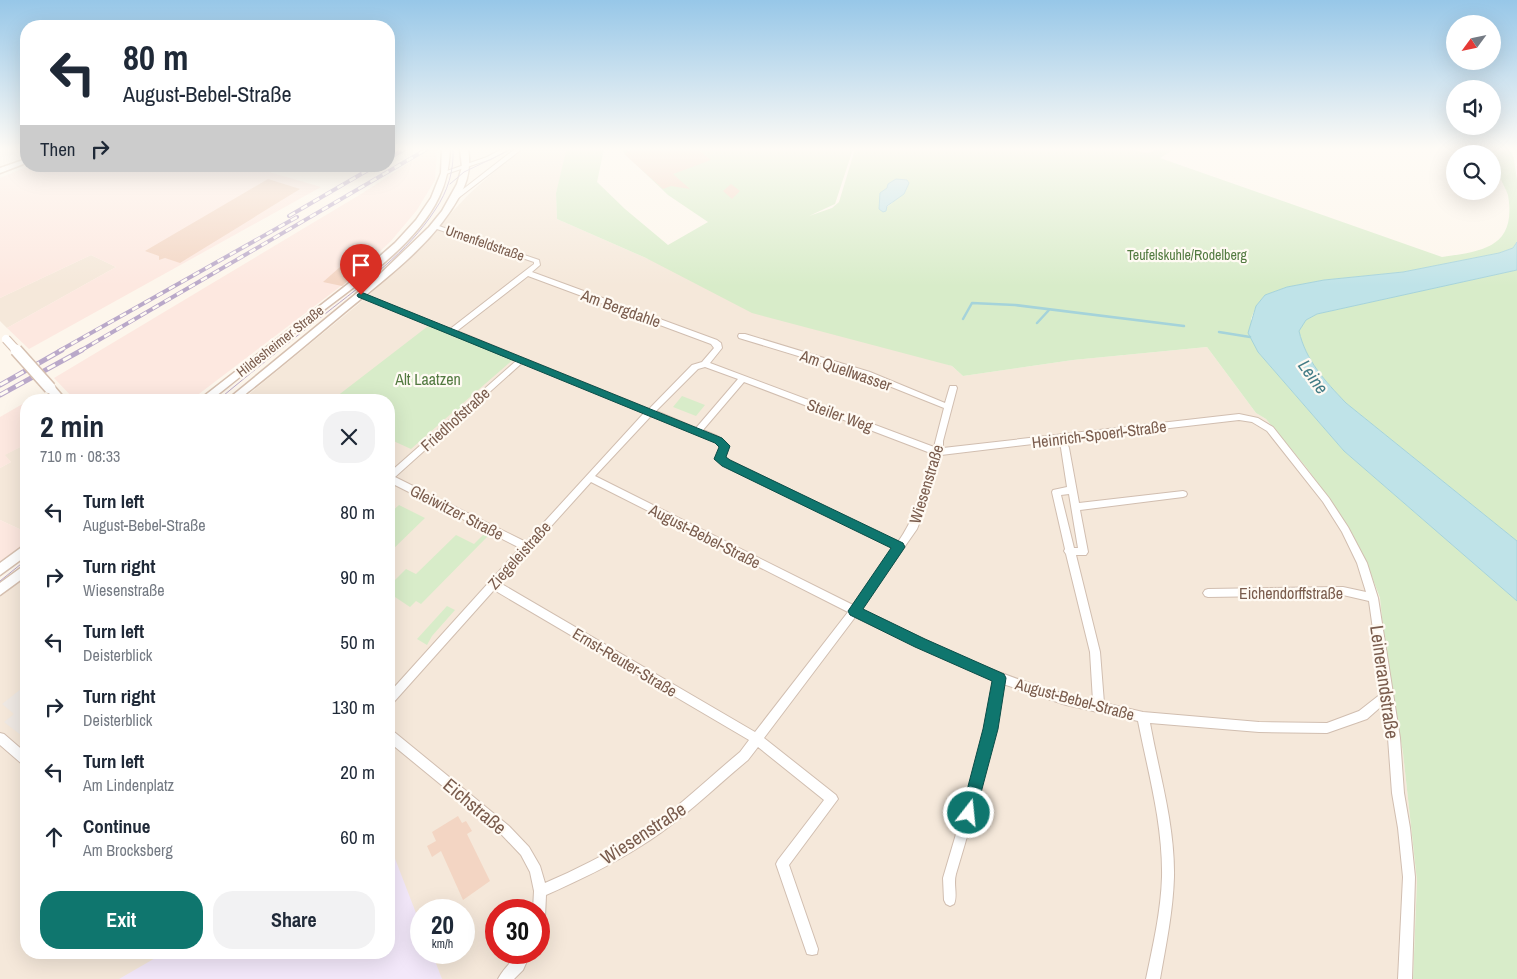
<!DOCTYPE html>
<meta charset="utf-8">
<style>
:root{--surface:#fff;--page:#f2f2f3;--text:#1f2937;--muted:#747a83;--accent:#0f766e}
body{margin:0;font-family:"Archivo Narrow",sans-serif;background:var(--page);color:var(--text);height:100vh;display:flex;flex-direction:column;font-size:19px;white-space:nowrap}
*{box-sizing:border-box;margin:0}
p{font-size:16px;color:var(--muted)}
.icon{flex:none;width:28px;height:28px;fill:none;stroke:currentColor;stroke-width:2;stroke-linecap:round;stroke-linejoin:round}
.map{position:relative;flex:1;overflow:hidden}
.side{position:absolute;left:20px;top:394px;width:375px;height:565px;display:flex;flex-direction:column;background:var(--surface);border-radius:20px;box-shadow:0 5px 20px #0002}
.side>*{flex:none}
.guide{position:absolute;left:20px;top:20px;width:375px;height:152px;border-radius:20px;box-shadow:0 5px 20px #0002;background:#fff;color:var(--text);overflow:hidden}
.needle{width:32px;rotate:237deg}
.buttons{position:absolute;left:1446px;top:15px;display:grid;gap:10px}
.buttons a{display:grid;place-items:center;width:55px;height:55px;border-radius:50%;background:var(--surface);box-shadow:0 5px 20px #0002;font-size:25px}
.speed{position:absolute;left:410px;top:899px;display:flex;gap:10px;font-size:25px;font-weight:700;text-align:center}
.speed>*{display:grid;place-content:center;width:65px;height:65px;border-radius:50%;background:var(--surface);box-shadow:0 5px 20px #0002;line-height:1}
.speed small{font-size:12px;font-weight:400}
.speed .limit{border:8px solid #d22;background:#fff;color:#111}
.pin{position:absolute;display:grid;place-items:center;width:42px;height:42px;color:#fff;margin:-51px -21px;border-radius:50% 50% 50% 0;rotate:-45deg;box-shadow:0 0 5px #0007}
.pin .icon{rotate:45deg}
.me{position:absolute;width:55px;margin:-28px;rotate:16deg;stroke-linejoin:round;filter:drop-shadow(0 0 4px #0008)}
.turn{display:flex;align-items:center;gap:18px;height:105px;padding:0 20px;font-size:22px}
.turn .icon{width:65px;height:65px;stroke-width:2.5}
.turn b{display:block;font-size:35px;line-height:42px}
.then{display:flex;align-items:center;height:48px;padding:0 20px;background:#0003;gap:10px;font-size:19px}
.round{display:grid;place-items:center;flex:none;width:52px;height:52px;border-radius:20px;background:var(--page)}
.overview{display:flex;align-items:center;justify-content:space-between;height:85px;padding:0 20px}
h1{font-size:30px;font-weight:800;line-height:38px}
.button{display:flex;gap:10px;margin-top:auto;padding:10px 20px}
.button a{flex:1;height:58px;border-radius:20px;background:var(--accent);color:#fff;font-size:20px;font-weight:800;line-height:58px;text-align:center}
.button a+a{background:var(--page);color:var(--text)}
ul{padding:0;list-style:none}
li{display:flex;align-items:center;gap:15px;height:65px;padding:0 20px}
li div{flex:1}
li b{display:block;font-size:19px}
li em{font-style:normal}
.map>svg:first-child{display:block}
</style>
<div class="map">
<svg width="1517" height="979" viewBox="0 0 1517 979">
<rect width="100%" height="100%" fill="#fdf6ec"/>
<path fill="#f5e8da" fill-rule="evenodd" d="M520,149H559L567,151L556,193L557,219L646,258L952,366L963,376L1073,360L1207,347L1256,413L1266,419L1306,467L1331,501L1349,530L1367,564L1380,599L1385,648L1403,753L1417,881L1413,979H0V597L26,576V952H389V400H242L367,297L424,242L469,194ZM421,910H464V952H421ZM496,910H539V952H496Z
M91,255L116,267L7,328L0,321V298Z
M26,444V532L0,520V468L11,462L4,455Z"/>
<path fill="#fde8e0" d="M430,149H436L437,151L435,180L417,210L391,241L343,286H341L191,400H75L54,378L361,194Z
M29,166H249L321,187L29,349L7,328L116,267L91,255L0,298V178Z
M26,402V444L5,455L11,462L0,468V417Z
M0,520L26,532V543L0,564Z"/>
<path fill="#efe9e4" d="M26,685V739L4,722L14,714L2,704Z"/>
<path fill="#f3e8fa" d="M389,843L421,926V952L432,953L442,979H119L164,953L389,952Z"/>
<path fill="#d8ecc9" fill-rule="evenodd" d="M559,149H604L597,182L625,209L668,245L708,222L668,195L622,151L627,150L631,153L635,151L631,150L632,149H853L835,204L809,216L832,208L839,202L855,149H1129L1148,153L1158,149H1175L1160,158L1442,257C1482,251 1517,248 1508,195C1506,189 1502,183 1500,177C1497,170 1497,162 1495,154L1474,149H1512L1517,179V242L1513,248L1499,253L1403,272L1324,280L1287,287L1265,295L1256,306L1251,319L1258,352L1344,451L1517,601V979H1413L1417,881L1403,753L1385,648L1380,598L1367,564L1349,530L1331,501L1306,467L1266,419L1256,413L1207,347L1073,360L963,376L952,366L752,313L646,258L557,219L556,193L566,151ZM896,180H907L893,202L886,208L888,184Z
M1517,270V541L1346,403C1325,381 1306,361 1299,331L1306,320L1317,314Z
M432,323L515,358L462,404L468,408L460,415L453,412L411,449L389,439V400H332Z
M682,396L705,405L696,416L673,407Z
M399,505L425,518L389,553V514Z
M485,533L489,535L421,604L416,601L410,607L389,593V586L406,569L416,574L456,535L474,544Z
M447,606L455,610L432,636L427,645L417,639Z"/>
<path fill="#bfe3e8" stroke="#a5d3da" d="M896,179L907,180L909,183L904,194L887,206L886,211L883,212L879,209L880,193L887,188L888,184Z
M1517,242V270L1317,314L1306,320L1299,331C1306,361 1325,381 1346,403L1517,541V601L1344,451L1258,352L1248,333L1256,306L1265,295L1287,287L1324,280L1403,272L1499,253L1513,248Z"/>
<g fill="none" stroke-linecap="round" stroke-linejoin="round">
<path stroke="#a5d3da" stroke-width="2.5" d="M963,319L972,303L1015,305L1184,326
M1037,323L1049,310
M1219,332L1250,337"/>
</g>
<path fill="#f3d5c3" d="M632,149H697L711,160L673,174L690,189L671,186L663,189L624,154Z
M268,179L300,189L180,263L165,258L159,260V256L145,251Z
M731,184L740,191L732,199L723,191Z
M357,252L376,256L342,286L323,282Z
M458,816L462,823L466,821L472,831L467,834L490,881L463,900L441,851L432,857L427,846L436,841L432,832Z"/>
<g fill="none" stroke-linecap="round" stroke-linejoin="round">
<defs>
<path id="minor" d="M433,224L539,260L540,265L532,272L717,340L721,343L722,348L710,363L934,447L944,408L864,376L739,338L738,336L739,334H745L870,372L945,403L950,386H956L957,388L943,441V448L1239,414L1258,418L1273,427L1329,498L1348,527L1367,563L1378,598L1400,738L1404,793L1410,828L1415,877L1412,979H1398L1403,877L1398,828L1392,793L1388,738L1384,704L1367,719L1327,733L1259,732L1150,723C1159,773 1175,825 1174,877C1173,911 1166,945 1160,979H1146C1153,945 1161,911 1162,877C1163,824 1148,772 1138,721L1066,705L1003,684C992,749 975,811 956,874C953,884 958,895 954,904L950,906L946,904L944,900L943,878L967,797L985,729L993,680L916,646L856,616L764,738L836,795L838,799L789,865L818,949L817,954L812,955L807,954L776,864L778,860L824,800L758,747L748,760C713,789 680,822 641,846C611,865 578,881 546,895L545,917L543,921L539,923V910H533L534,891L530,872L521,855L501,834L389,742V730L393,731L509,826L529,847L540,866L545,883C575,870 605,855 633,838C672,814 705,781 740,752L749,740L494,590L393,703L389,705V693L520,548L389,482V473L516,361L358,295L361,293L363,294L450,329L534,264V262L431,227V225ZM528,276L711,344L714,348L702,362L692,365L649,409L457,331ZM522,363L644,413L526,542L395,477ZM705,367L738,379L696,428L656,411L698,369ZM744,382L933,454C924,485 917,515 898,542L725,458L729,446C722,437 713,434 703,430ZM651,416L716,442L721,447L716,459L723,465L893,548L853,605L595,476ZM1239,420L1252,422L1267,431L1323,502L1342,532L1357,563L1366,592L1343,587L1208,589L1205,590L1203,593L1205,596L1208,597L1343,595L1369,601L1382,693L1359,711L1327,723L1259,722L1143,712L1104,703L1100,652L1076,555H1086L1088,552L1080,510L1183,497L1186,496L1187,494L1186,492L1183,491L1079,503L1069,448L1066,440ZM1058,441L1061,448L1067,487L1053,490L1052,492L1065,549L1064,551L1066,554L1090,652L1093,701C1011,683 936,646 861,609L917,529L924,511L941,455ZM591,482L848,612L755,732L500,583ZM1069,494L1078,548H1074L1061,495Z
M0,733L4,734L26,753V765L22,764L0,745Z
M518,952H531L523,970L514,979H498C503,969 512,962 518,952Z"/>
<path id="tertiary" d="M502,149H509L491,159L446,174L441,173L487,157Z
M515,149H522L457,199H453V197Z"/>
<path id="secondary" d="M442,149H450C449,166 447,181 439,197C416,246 354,286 312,319C278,346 245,373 211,400H199L348,284L395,243L416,220L431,198L441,173Z
M460,149H468C471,166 468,182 459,197C433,244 386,278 345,312C313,339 281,366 248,392L239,400H227L379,275L429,227L442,211L457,184L462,167Z
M26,159V163L0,173V168Z
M50,385L54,386L66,400H55L45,388Z
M26,544V556L0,575V563Z
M26,564V576L0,595V583Z"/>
</defs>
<use href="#minor" stroke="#d1beb0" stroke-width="2"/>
<use href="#tertiary" stroke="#d1beb0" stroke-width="2"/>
<use href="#secondary" stroke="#d6c0b0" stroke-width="3"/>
<use href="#minor" fill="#fff" fill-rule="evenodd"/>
<use href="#tertiary" fill="#fff" fill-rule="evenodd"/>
<use href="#secondary" fill="#fff" fill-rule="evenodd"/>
<path stroke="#b9a8c9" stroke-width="1" d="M450,184L464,172L512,149
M218,400C253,371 289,342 325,314C364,283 408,252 435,210C448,191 454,171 453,149
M0,581L26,560"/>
<defs>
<path id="rail-far1" d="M389,158L405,149
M289,216L375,166
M59,351L297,217
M80,351L427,149"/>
<path id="rail" d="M0,385L62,350
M0,395L82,350"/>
</defs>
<use href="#rail-far1" stroke="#b9a8c9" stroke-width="4"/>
<use href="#rail" stroke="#b9a8c9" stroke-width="5"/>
<use href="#rail-far1" stroke="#fffaf3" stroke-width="2.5" stroke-dasharray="7" stroke-linecap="butt"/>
<use href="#rail" stroke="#fffaf3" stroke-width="3" stroke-dasharray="9" stroke-linecap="butt"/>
<defs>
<path id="secondary-bridge-far1" d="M6,339L17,351"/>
<path id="secondary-bridge" d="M16,350L50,388"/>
</defs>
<use href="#secondary-bridge-far1" stroke="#d6c0b0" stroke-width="10" stroke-linecap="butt"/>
<use href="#secondary-bridge" stroke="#d6c0b0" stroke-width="14" stroke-linecap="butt"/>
<use href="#secondary-bridge-far1" stroke="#fff" stroke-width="8"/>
<use href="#secondary-bridge" stroke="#fff" stroke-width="11"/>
</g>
<linearGradient id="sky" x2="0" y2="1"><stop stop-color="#97c7e8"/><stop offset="0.52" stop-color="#fefbf6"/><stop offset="1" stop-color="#fefbf6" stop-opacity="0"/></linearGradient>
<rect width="1517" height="286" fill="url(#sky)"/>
<path fill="#0f766e" stroke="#0a4d48" d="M361,292L722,438L730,446L726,457L730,460L903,543L905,547L903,550L863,609L925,639L1004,674L1006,678L998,729L974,819L969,821L963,819L961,813L983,729L992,681L915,647L850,615L848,611L891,548L722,466L714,459L719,447L715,443L358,297L357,295Z"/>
<g text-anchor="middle" stroke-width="4.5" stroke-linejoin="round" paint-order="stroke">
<g font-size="14" fill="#7a5c4d" stroke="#fffaf3">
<text transform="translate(485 243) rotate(19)" y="5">Urnenfeldstraße</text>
<text transform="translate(280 341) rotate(-38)" y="5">Hildesheimer Straße</text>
</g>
<g font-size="14" fill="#537a41" stroke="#fffaf3">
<text x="1187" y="260">Teufelskuhle/Rodelberg</text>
</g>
<g font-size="16" fill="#7a5c4d" stroke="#fffaf3">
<text transform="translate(621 308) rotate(20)" y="6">Am Bergdahle</text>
<text transform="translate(846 370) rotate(19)" y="6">Am Quellwasser</text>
<text transform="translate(840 415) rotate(20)" y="6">Steiler Weg</text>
<text transform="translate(455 419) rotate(-42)" y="6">Friedhofstraße</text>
<text transform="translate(1099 434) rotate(-7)" y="6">Heinrich-Spoerl-Straße</text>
<text transform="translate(926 484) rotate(-73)" y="6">Wiesenstraße</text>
<text transform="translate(457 512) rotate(27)" y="6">Gleiwitzer Straße</text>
<text transform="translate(705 536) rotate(27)" y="6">August-Bebel-Straße</text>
<text transform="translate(519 555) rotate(-48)" y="6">Ziegeleistraße</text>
<text x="1291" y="599">Eichendorffstraße</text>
<text transform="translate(625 662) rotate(31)" y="6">Ernst-Reuter-Straße</text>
<text transform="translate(1075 699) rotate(15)" y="6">August-Bebel-Straße</text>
</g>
<g font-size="16" fill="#537a41" stroke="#fffaf3">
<text x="428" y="385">Alt Laatzen</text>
</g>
<g font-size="18" font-style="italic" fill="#437c86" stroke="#fffaf3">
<text transform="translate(1313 377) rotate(54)" y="6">Leine</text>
</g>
<g font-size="19" fill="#7a5c4d" stroke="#fffaf3">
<text transform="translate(1385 682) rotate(82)" y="7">Leinerandstraße</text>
<text transform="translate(475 806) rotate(40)" y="7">Eichstraße</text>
<text transform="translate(643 833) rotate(-33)" y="7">Wiesenstraße</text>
</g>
</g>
</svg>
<div class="buttons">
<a><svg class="needle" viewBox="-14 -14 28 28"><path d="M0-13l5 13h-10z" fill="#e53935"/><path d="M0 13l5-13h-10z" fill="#747a83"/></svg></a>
<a><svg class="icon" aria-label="sound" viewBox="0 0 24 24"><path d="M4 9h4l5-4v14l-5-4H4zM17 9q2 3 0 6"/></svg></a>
<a><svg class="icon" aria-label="search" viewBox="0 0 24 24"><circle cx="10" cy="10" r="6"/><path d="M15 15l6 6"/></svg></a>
</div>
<div class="speed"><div>20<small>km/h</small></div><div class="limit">30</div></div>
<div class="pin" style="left:361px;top:295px;background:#d93025"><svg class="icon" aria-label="arrive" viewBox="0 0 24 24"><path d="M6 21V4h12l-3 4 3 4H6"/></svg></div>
<svg class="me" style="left:969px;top:813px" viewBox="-20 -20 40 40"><circle r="17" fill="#0f766e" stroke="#fff" stroke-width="3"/><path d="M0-11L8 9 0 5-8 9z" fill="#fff"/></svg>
<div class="guide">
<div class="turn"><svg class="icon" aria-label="left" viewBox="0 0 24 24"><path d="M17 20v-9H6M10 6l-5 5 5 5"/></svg><div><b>80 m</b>August-Bebel-Straße</div></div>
<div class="then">Then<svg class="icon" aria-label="right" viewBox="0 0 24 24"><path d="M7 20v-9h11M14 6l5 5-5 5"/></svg></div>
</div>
<section class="side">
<div class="overview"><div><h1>2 min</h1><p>710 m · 08:33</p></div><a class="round"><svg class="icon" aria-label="close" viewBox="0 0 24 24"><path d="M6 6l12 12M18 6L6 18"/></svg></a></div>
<ul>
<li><svg class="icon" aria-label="left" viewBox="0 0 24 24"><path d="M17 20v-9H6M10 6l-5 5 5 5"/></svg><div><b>Turn left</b><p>August-Bebel-Straße</p></div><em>80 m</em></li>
<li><svg class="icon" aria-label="right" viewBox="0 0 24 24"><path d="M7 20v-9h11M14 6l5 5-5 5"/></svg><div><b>Turn right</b><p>Wiesenstraße</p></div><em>90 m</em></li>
<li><svg class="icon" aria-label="left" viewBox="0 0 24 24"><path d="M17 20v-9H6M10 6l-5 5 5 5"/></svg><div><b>Turn left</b><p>Deisterblick</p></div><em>50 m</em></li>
<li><svg class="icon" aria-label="right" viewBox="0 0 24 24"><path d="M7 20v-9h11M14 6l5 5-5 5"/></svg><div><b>Turn right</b><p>Deisterblick</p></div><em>130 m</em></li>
<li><svg class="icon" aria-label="left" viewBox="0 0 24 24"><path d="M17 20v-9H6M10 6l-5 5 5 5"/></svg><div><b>Turn left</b><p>Am Lindenplatz</p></div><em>20 m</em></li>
<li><svg class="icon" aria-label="ahead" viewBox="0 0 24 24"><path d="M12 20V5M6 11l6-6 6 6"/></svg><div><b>Continue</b><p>Am Brocksberg</p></div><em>60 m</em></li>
</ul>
<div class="button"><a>Exit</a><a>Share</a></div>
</section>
</div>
